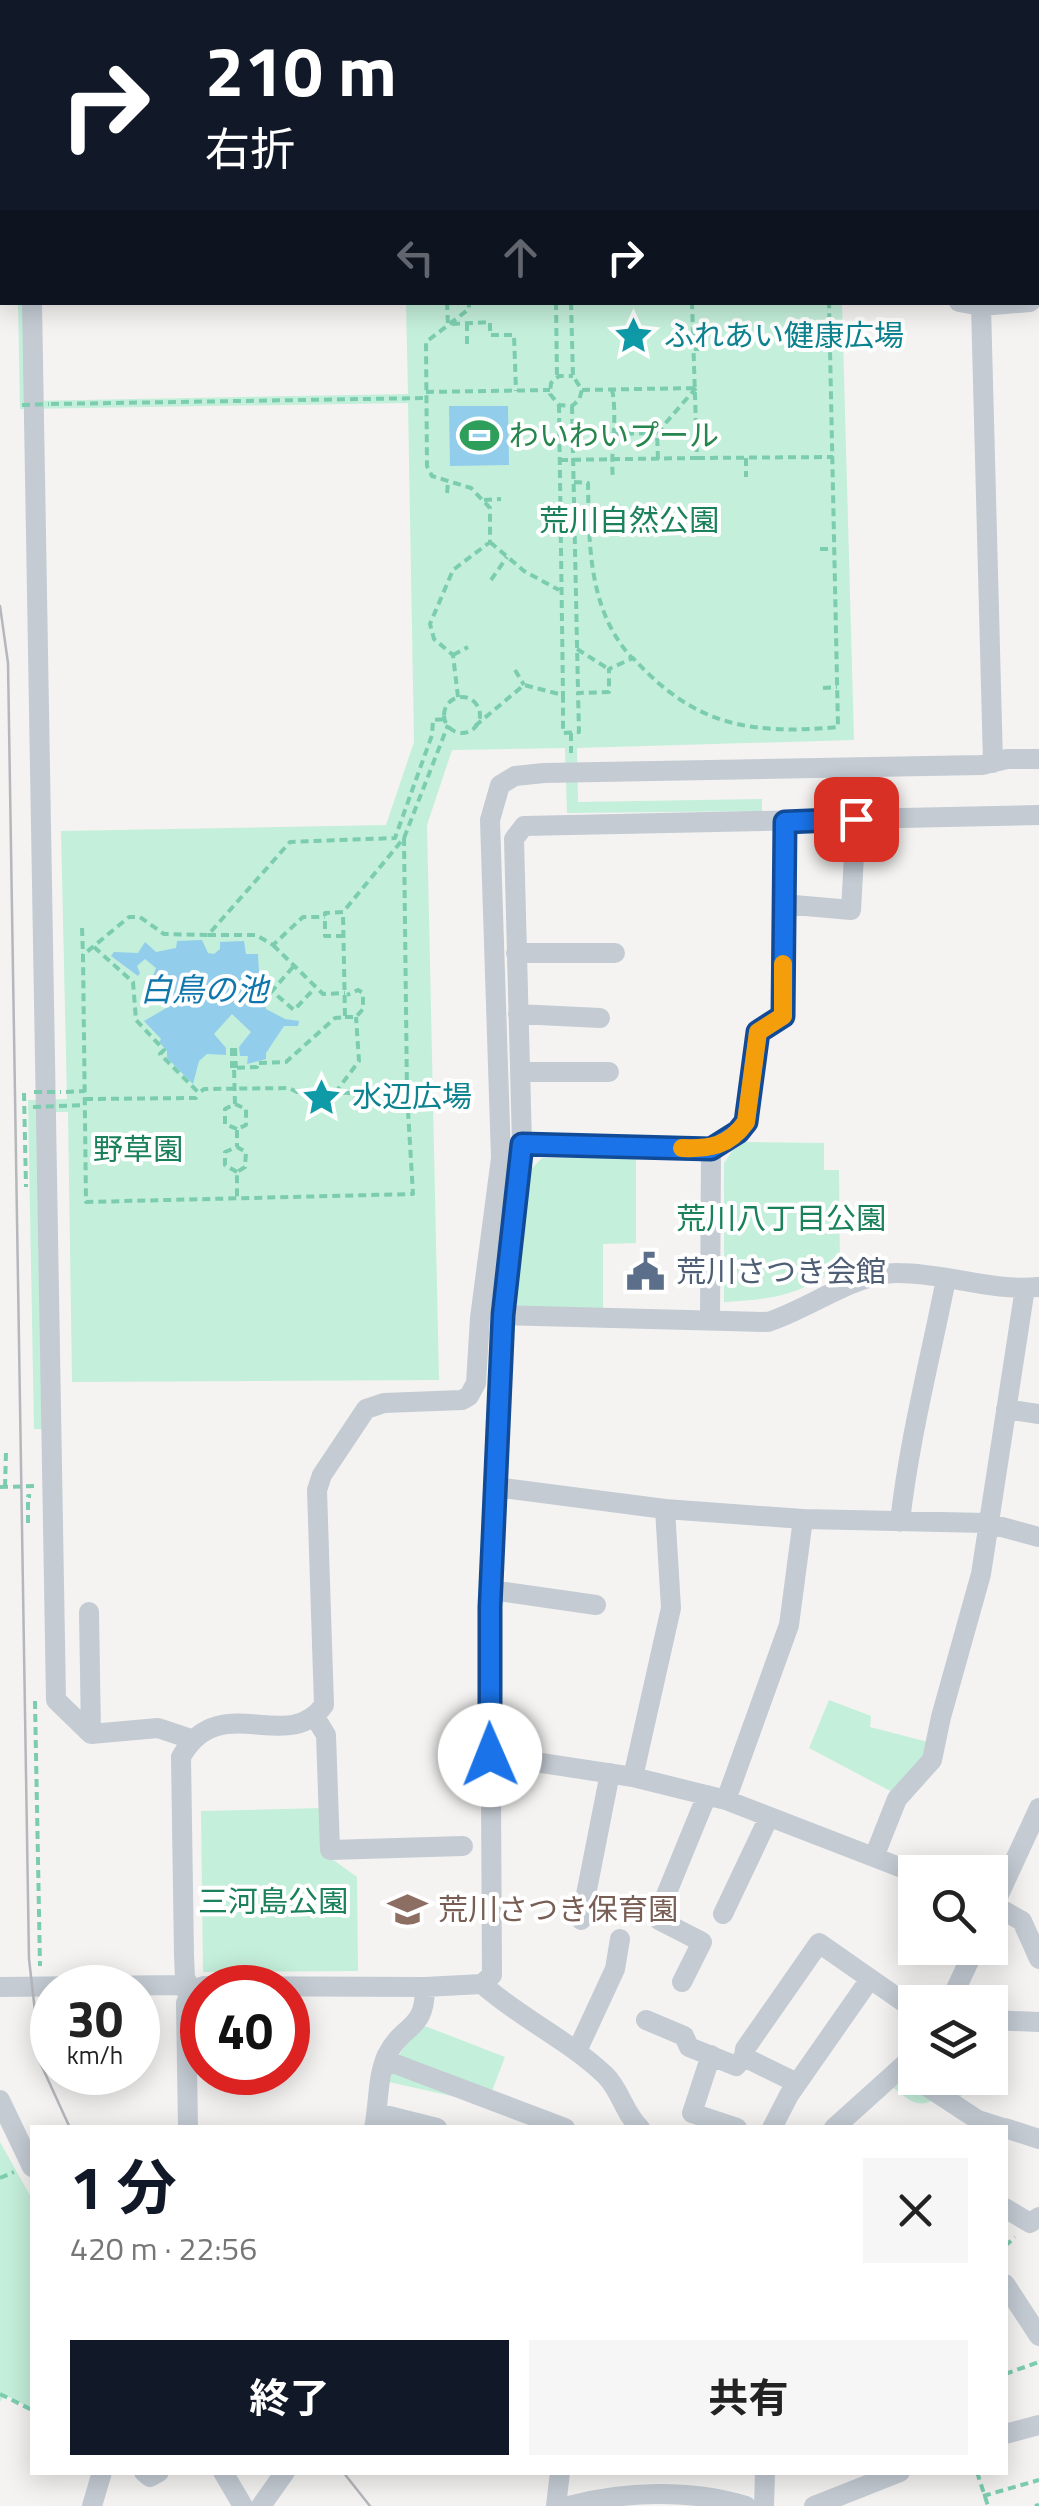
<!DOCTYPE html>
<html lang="ja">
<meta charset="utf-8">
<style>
:root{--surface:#fff;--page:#f6f6f6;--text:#222;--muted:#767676;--accent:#111827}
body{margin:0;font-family:"Titillium Web","Noto Sans JP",sans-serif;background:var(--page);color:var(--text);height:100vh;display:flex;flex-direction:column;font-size:38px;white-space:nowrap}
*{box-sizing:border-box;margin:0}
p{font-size:32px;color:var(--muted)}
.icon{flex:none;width:55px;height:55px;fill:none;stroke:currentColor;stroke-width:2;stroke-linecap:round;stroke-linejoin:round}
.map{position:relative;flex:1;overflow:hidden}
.details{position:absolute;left:30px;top:2125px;width:978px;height:350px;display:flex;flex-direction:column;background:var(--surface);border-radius:0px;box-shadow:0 5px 25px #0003}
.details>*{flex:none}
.guide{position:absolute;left:0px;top:0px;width:1040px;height:305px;box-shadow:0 5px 25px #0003;background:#111827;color:#fff;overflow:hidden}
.fabs{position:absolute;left:898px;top:1855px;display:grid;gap:20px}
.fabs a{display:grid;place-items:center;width:110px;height:110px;border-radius:0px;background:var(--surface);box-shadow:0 5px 25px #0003;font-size:50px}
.speed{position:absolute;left:30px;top:1965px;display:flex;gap:20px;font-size:50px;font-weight:700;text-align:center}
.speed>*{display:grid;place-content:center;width:130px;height:130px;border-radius:50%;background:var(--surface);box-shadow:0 5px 25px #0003;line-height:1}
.speed small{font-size:25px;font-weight:400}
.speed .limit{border:15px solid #d22;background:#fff;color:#111}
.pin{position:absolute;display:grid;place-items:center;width:85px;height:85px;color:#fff;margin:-42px;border-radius:20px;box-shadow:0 5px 15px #0006}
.me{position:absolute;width:110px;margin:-55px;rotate:359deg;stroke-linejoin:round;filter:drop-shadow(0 0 8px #0008)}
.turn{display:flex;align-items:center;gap:35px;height:210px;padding:0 40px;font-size:45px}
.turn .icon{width:130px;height:130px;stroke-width:2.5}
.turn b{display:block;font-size:70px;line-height:85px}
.lanes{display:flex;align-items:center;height:95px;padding:0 40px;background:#0003;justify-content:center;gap:50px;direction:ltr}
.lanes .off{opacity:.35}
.round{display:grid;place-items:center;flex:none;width:105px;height:105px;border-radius:0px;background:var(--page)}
.head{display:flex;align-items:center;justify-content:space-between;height:170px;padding:0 40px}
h1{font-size:60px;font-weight:700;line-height:75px;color:var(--accent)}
.cta{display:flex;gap:20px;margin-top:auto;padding:20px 40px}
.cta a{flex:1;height:115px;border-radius:0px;background:var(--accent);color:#fff;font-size:40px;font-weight:700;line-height:115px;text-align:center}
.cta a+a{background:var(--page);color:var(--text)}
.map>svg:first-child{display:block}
</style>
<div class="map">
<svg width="1039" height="2506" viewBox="0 0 1039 2506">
<rect width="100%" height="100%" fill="#f4f3f2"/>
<path fill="#c4efda" d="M537,0H838V2H537Z
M18,303H27L29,401L408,394L406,303H842L854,740L577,748L578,802L762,799V811L567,813L565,748L452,750L427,825L439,1380L72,1382L68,1112H40L47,1429H34L28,1100L67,1099L61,831L386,825L414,742L408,403L20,409Z
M744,1142L824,1143V1170H839L840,1267C796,1296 775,1299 724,1302V1163L733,1150Z
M542,1158H636V1243L603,1244V1308H520L512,1300L530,1170Z
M829,1700L871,1716L870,1727L932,1743L896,1794L809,1748Z
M324,1808L325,1854L357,1877L358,1971L203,1972L201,1811Z
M425,2026L505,2057L487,2104L389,2082C395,2056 406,2043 425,2026Z
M915,2063V2078H970L956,2107L935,2099C917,2111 906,2097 891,2086Z
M0,2142L32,2199V2409L5,2395L0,2402Z"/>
<path fill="#92cdeb" d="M449,406H508L509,465L450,466Z
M202,940L208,953L214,954L220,949V942L244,941L246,954H258L260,990L266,1009L285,1019L299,1021L298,1026H284L266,1053V1059L247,1064L248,1056H240L239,1047L251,1032L232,1014L214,1034L226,1048V1055L207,1054L199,1061L193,1084L167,1058V1051L159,1042L161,1039L144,1021L170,1006L161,1001L167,990L159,984L155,989L150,984L156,968L145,959L137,966L140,973L138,976L111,956L114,952L138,953L145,942L156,952L176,948L177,941Z"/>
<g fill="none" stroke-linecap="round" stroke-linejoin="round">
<path stroke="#7ccdb0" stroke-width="4" stroke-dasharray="8 5" stroke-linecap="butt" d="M19,0V2
M464,0V2
M633,0V2
M713,0V2
M796,0V2
M812,0L813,2
M821,0V2
M725,2L775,0
M0,226H2
M447,302L448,326
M556,302L557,377
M571,302L573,376L582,390L579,400L572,406L559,405L550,394L551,383L559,376H573
M467,323V349
M452,324L490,322V335H514L516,391
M694,349H707
M612,389C618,420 610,448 613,479
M582,390L696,388
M426,392L550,390
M51,404L426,398
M559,405L563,695
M572,406L578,691
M613,434L657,433
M697,458L833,457
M746,458V477
M658,459L657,433L696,388
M560,460L697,458L692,302
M574,482L588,483C589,544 588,610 632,658
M447,493L448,483
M484,500L501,499
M545,527H575
M490,542L524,571L559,590
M820,549H834
M491,580L507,557
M577,649L607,668
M453,655L468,647
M515,670L524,685
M823,688L837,687
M458,697L453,655L434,639L430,624L453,570L490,542V508L471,488L432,476L427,466L426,342L469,309V302
M444 715a18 18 0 1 1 36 0a18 18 0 1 1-36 0Z
M475,726L524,685L563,695V733L579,732L578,693L609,692V669L633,658C695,726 750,735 838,727L829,302
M571,733V753
M404,838L407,1094L413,1194L86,1202L83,955L129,917H140L164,934L208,935L290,842L395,838L432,735L433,720L445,719
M82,928L83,955
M208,935H256L273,945L303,917H325
M344,936H325V913L343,912L404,838L448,725
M273,945L323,994L345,993
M94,947L133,982L136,1020L164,1050L160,1054L199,1093L204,1089L289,1088L297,1092L407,1094
M293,967L272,991L294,1010L314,989
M345,1017H356L363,1009V993L358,990L347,995
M232,1048V1068
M235,1048L236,1068
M66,1092L85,1091
M24,1093L26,1187
M335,1093L359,1061L356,1017
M85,1099L196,1098L198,1094
M235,1104L234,1068L257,1067V1063L286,1062L335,1018L345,1017L343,912
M237,1129L225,1124V1109L235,1104L246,1109V1125L237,1129V1147
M237,1172L225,1165V1152L237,1147L246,1152L245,1167L237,1172V1200
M0,1487L35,1486
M5,1487L6,1452
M28,1523V1496H31
M35,1701L40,1966
M0,2178L14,2172
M1005,2246L1015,2237
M1005,2374L1039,2362
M0,2394L32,2410
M977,2472L988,2506
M983,2496L1039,2480
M1035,2506L1039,2505"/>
<path stroke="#c4cbd3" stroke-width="20" d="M42,2L57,0
M495,2L498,0
M32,302L56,1700L91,1734
M959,302L981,306
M993,763L981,306L1030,302
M783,904L851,910L856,819
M516,953H615
M518,1014L600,1018
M520,1072H609
M522,1144L711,1149L710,1320
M711,1149L738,1133L746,1122L758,1032L783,1016L785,822
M503,1315L768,1322C809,1309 857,1272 899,1273C946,1273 992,1292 1039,1287
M1006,1409L1039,1414
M495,1487L665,1509L803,1519L987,1523L1039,1537
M900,1522C909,1440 930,1360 946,1279
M491,1590L596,1605
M89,1612L91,1734L158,1728L191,1739
M315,1717L326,1735L330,1850L463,1846
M490,1755L633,1777L726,1800L915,1873
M633,1777L671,1608L665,1509
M726,1800L789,1625L803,1519
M874,1857L897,1799L932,1760L941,1717L981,1574L1025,1288
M990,1903L1022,1921L1039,1959
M723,1914L769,1817
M990,1914L1039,1808
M581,1920L610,1773
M682,1982L702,1942L659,1920V1912L707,1795
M482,1984C520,2018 567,2039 605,2075C620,2089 624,2113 640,2128
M0,1987L177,1985L192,1990L204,1986L425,1987L482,1984L492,1975L490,1607L503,1315L522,1144L514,839L524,826L1039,815
M192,1990L185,1978L184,1955L181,1757C219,1688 288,1756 324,1705L317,1490L322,1475L366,1409L384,1403L462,1400L469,1396L476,1383L480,1318L501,1158L490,820L500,785L515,776L544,773L982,765L1007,759H1039
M950,2002L975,1948
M646,2020L684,2036L689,2047L736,2066L744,2057L745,2049L819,1943L915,2010
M990,2020L1039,2022
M577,2051L615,1969L620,1939
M711,2055L692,2113L737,2128
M744,2057L797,2083
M385,2060L565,2128
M900,2069L978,2120L1003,2128
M0,2100L32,2167
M377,2113L437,2128
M188,2128L186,2003L192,1990
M374,2128C379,2104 377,2077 387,2055C404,2022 425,2032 425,1987
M772,2128L789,2095L870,1979
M834,2128L915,2055
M1005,2128L1039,2139
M1005,2208L1030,2223L1039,2217
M1005,2284L1039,2336
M1005,2434L1039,2425
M144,2472L150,2477L159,2472
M223,2472L243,2506
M92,2506L102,2472
M261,2506L285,2472
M556,2506L560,2472
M569,2506C624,2491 690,2489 746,2506
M764,2506L765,2472
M814,2506L900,2472"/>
<path stroke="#b5b7bc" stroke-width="2.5" d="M0,606L8,663L29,1959L35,2011L52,2070
M39,2060L70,2128
M343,2472L370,2506"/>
<path stroke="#7ccdb0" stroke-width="4" stroke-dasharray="8 5" stroke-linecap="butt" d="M22,405L49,404
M34,1092H61
M33,1107L85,1105"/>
</g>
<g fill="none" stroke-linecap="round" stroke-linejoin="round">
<defs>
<path id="route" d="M490,1755V1607L503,1315L522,1144L711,1149L738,1132L746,1122L758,1032L783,1016L785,822L856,819"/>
</defs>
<use href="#route" stroke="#114b97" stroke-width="25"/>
<use href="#route" stroke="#1a73e8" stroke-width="18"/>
<path stroke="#f59e0b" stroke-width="18" d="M682,1148C710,1149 729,1146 746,1122L758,1032L783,1016V964"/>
</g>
<defs>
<symbol id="sight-bare" viewBox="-9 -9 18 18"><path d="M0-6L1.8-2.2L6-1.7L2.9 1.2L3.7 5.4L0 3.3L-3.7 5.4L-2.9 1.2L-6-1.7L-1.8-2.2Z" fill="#0f9aa8" stroke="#fff" stroke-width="2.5" paint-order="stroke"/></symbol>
<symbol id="stadium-bare" viewBox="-9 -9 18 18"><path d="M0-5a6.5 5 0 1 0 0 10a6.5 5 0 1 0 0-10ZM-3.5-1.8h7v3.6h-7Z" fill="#2e9e5b" stroke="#fff" stroke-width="2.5" paint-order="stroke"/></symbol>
<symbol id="civic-bare" viewBox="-9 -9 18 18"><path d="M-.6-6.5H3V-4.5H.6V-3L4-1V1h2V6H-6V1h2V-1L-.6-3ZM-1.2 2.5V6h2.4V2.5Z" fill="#5c6f8a" stroke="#fff" stroke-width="2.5" paint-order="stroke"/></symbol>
<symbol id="school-bare" viewBox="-9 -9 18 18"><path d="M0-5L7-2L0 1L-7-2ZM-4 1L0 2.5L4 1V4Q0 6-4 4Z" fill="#8d6e63" stroke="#fff" stroke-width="2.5" paint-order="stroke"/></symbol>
</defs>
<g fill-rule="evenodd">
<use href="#sight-bare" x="606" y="308" width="55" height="55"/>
<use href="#stadium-bare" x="452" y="408" width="55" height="55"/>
<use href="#sight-bare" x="294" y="1070" width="55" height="55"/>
<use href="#civic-bare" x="618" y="1244" width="55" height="55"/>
<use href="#school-bare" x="380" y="1882" width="55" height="55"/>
</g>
<g text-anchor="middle" stroke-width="8" stroke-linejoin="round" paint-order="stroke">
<g font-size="30" fill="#0d838f" stroke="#fff" text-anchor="start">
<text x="664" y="346">ふれあい健康広場</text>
<text x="352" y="1107">水辺広場</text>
</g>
<g font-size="30" fill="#27864d" stroke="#fff" text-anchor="start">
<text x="509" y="446">わいわいプール</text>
</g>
<g font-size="30" fill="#1a815b" stroke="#fff">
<text x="629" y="531">荒川自然公園</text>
<text x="138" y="1160">野草園</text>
<text x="781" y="1229">荒川八丁目公園</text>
<text x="273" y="1912">三河島公園</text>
</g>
<g font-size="30" fill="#4e5e75" stroke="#fff" text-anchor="start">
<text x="676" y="1282">荒川さつき会館</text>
</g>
<g font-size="30" fill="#785e54" stroke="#fff" text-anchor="start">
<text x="438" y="1920">荒川さつき保育園</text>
</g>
<g font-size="32" font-style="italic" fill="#1077ac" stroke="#fff">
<text x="204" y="1001">白鳥の池</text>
</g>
</g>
</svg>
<div class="fabs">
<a><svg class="icon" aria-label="search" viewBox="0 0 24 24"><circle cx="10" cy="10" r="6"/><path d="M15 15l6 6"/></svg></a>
<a><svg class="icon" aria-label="layers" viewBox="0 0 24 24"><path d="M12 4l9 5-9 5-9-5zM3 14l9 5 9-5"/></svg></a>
</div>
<div class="speed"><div>30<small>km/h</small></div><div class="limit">40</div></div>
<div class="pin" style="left:856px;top:819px;background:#d93025"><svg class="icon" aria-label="arrive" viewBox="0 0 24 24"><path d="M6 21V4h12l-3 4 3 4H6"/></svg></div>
<svg class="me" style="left:490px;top:1755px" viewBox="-20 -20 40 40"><circle r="19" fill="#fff"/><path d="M0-13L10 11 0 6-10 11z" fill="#1a73e8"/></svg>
<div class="guide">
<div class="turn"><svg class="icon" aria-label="right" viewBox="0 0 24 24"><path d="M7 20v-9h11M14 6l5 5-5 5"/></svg><div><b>210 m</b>右折</div></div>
<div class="lanes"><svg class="icon off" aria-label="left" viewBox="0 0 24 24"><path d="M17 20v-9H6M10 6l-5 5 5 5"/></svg><svg class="icon off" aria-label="ahead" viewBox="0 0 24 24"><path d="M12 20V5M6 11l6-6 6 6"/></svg><svg class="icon" aria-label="right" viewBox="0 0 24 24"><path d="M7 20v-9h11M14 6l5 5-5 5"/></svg></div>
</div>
<section class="details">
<div class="head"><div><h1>1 分</h1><p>420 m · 22:56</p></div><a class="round"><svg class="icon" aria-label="close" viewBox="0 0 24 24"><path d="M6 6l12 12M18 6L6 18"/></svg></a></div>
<div class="cta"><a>終了</a><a>共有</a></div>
</section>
</div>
